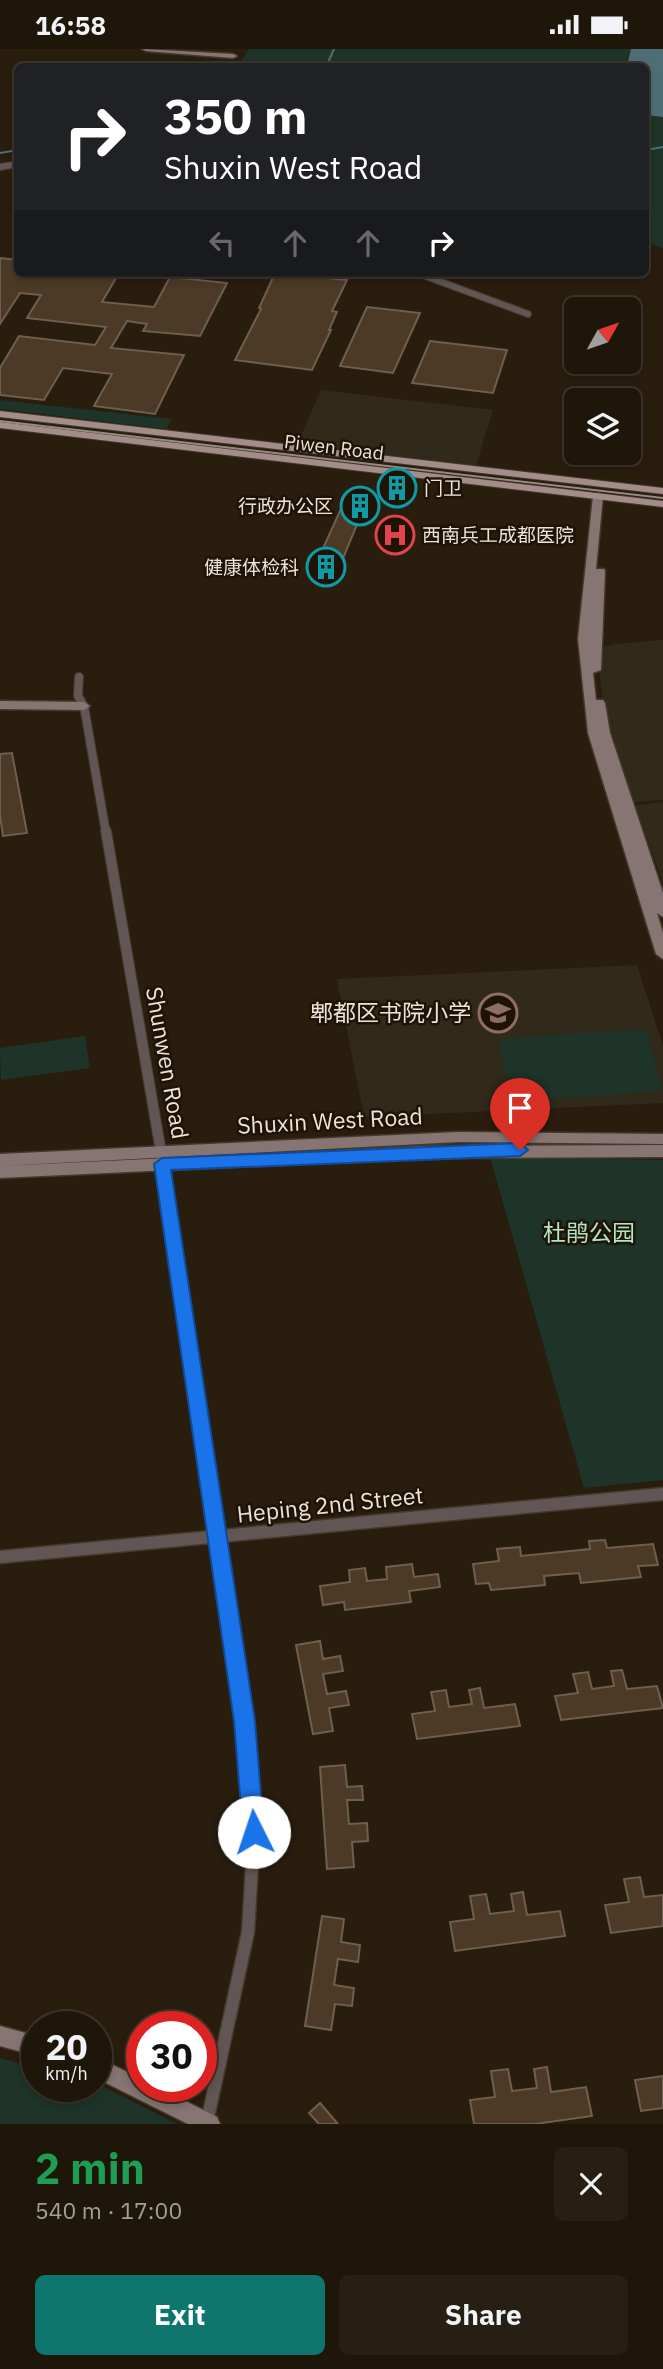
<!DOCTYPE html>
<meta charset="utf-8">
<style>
:root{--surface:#1f160a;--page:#271f13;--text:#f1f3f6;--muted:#a19f9c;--line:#3c352b;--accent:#0f766e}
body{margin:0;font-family:"IBM Plex Sans","Noto Sans SC",sans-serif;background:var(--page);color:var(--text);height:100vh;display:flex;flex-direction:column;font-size:26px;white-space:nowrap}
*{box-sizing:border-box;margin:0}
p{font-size:23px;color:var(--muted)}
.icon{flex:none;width:38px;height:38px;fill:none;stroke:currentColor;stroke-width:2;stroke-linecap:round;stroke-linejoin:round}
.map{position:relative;height:2075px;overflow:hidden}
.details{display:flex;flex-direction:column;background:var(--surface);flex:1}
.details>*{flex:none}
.banner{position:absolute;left:14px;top:14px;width:635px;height:214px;border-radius:10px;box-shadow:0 4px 10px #0003,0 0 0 2px var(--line);background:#202124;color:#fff;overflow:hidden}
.needle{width:46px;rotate:50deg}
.controls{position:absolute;left:564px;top:248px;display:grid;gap:14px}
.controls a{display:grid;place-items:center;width:77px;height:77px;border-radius:10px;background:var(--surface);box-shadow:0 4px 10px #0003,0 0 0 2px var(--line);font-size:35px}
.speed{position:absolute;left:21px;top:1962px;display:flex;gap:14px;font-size:35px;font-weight:700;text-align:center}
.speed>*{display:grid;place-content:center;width:91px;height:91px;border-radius:50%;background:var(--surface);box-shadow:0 4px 10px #0003,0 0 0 2px var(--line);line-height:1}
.speed small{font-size:18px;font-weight:400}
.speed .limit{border:10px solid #d22;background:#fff;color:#111}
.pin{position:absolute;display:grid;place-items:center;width:60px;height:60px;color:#fff;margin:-72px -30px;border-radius:50% 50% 50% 0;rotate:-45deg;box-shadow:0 0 7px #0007}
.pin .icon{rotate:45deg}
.me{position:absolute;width:77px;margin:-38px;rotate:356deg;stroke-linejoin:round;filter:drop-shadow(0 0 5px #0008)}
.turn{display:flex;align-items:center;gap:24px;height:147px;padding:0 35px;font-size:32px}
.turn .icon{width:91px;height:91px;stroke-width:2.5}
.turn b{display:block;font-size:49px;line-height:60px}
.lanes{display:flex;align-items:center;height:66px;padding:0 35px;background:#0003;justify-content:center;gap:35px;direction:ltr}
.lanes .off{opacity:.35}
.round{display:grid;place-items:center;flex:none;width:74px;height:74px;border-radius:10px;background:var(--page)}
.overview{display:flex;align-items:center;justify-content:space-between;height:119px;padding:0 35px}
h1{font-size:42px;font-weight:700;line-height:52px;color:#1e9e55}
.button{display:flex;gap:14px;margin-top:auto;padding:14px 35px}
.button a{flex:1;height:80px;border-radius:10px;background:var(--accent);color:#fff;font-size:28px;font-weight:700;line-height:80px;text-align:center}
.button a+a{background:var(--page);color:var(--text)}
.status{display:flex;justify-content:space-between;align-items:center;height:49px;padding:0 35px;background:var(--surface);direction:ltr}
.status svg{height:19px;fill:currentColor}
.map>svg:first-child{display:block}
</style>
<div class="status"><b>16:58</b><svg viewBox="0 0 49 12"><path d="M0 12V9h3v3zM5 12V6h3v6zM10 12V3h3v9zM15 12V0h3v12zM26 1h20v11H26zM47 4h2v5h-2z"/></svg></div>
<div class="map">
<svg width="663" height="2075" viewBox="0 0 663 2075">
<rect width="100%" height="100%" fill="#291d0e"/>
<path fill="#312919" d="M321,341L493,361L476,417L297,396Z
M663,591V751L634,753L605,670L597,605L603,598L615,595Z
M663,753V834L635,756Z
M637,916L663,997V1054L364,1068L337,930Z"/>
<path fill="#1e3428" d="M249,0H663V199L646,193V18H237Z
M0,351L171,370L167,380L0,360Z
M646,980L663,1042L511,1053L498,990Z
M85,987L90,1019L1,1031L0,999Z
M490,1108L663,1111V1431L584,1439Z
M0,2009L37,2019V2037L100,2036L177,2075H0Z"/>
<path fill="#4c6e74" d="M631,0H663V68L646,66V18L627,17Z"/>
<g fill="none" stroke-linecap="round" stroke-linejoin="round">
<path stroke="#4c6e74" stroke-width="2" d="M326,18L334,0
M646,101L663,98
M0,104L18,101"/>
</g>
<path fill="#4c3a27" stroke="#6e5f4f" stroke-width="2" d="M0,209L18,211V224H119L102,253L154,258L170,228L227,234L200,287L143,282L147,275L127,272L111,299L184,306L155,365L133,362L94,357L112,325L63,319L44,351L0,346V319L19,287L95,296L106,278L27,269L41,246L20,244L0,275Z
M275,224L347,231L332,262L337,263L329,281H331L312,321L235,311L261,260L259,259Z
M367,258L420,264L393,324L340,317Z
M430,292L507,301L493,344L412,334Z
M345,451L366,454L334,531L310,528Z
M12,704L27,784L3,787L0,767V705Z
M605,1491L607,1499L653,1495L658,1516L638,1517L641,1528L581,1534L579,1524L544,1527L545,1536L491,1541L489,1534L476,1535L473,1515L499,1512L497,1500L520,1498L521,1507L590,1500L589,1492Z
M412,1515L414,1528L438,1525L440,1538L409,1542L411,1553L345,1561L344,1553L323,1556L320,1537L350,1533L349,1521L365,1519L367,1532L387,1530L386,1518Z
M320,1592L323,1610L340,1607L343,1622L323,1625L327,1645L346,1642L349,1656L329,1659L333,1682L313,1685L296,1596Z
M622,1621L627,1640L657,1637L663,1659L561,1671L555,1647L578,1644L573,1625L588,1623L592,1640L614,1637L611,1622Z
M480,1639L484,1659L515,1655L520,1677L417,1690L412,1665L435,1662L431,1643L446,1641L449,1658L472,1655L469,1641Z
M345,1716L347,1738L362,1737L363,1751H347L349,1775L367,1774L368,1792L352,1793L354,1818L327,1820L320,1718Z
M640,1828L644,1848L663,1846V1877L611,1884L605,1856L629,1853L624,1830Z
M523,1843L527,1866L560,1862L565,1887L455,1902L450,1873L474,1870L470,1847L486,1845L490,1865L514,1862L511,1845Z
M322,1867L344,1870L341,1893L360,1896L358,1913L338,1910L334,1936L354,1939L352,1957L335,1955L331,1981L305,1977Z
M547,2018L551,2043L586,2038L592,2067L535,2075H474L470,2051L495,2048L491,2022L508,2020L512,2042L537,2039L534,2020Z
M663,2027V2059L641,2062L635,2031Z
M320,2054L338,2075H319L309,2064Z"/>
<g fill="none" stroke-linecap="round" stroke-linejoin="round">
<defs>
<path id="street-far3" d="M0,118L18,115
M417,224L528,265"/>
<path id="street-far2" d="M79,628L78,647L84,657L106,784"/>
<path id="street-far1" d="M106,782L161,1103L197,1350"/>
<path id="street" d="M197,1348L245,1672L254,1783L248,1883L207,2073
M0,1508L663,1445"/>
<path id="secondary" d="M142,0L233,5L237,7L233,9L146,2Z
M598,444L603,447L596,520H604L605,522L601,621L593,624L596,651H603L605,654L610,684L663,844V868L657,864L663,884V910L656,905L588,684L578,590L593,447Z
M0,652L84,653L90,657L84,661L0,660Z
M458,1083L663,1085V1095L458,1093L0,1117V1105Z
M663,1096V1108L428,1109L0,1129V1117L428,1097Z
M0,1977L37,1987V2007L0,1997Z
M96,2008L142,2030V2037H156L217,2068L220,2075H188L96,2029Z"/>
<path id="primary" d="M0,362L663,439V445L0,368Z
M0,373L663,452V458L0,379Z"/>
</defs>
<use href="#street-far3" stroke="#44392b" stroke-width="8"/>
<use href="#street-far2" stroke="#44392b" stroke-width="10"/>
<use href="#street-far1" stroke="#44392b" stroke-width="12"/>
<use href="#street" stroke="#44392b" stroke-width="15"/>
<use href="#secondary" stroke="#44392b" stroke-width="3"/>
<use href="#primary" stroke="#44392b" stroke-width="2"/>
<use href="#street-far3" stroke="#615654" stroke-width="6"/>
<use href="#street-far2" stroke="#615654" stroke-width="8"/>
<use href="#street-far1" stroke="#615654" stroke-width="10"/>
<use href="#street" stroke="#615654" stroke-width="12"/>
<use href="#secondary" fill="#867572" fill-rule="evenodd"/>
<use href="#primary" fill="#a38d89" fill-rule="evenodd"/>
<path stroke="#948a7e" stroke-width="2" d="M0,372L663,449"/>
</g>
<path fill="#1a73e8" stroke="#114b97" stroke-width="2" d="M520,1094L528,1101L520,1107L171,1121L255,1672L264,1783L261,1791L254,1794L246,1791L243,1783L234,1672L154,1115L162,1109Z"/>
<defs>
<symbol id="building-ring" viewBox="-11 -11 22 22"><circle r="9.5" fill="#1f1306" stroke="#0f9aa8" stroke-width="1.5"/><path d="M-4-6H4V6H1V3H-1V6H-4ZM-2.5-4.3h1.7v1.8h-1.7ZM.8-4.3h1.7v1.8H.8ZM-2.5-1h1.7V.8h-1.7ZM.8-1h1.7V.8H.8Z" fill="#0f9aa8"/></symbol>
<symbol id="hospital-ring" viewBox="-11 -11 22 22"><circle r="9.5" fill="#1f1306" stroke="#e0444e" stroke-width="1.5"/><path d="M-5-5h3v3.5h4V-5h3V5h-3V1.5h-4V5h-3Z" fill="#e0444e"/></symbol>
<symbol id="school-ring" viewBox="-11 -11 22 22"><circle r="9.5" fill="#1f1306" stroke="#8d6e63" stroke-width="1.5"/><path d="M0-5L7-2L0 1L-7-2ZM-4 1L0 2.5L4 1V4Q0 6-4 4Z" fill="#8d6e63"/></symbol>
</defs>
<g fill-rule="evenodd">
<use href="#building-ring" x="375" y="417" width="44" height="44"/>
<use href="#building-ring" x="338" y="435" width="44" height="44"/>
<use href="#hospital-ring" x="373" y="464" width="44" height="44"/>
<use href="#building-ring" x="304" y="496" width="44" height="44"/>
<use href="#school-ring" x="476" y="942" width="44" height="44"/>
</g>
<g text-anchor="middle" stroke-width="5" stroke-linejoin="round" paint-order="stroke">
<g font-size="19" fill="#ece3da" stroke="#1f1306">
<text transform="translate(334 398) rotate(7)" y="7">Piwen Road</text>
</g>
<g font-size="19" fill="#ece3da" stroke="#1f1306" text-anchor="start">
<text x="424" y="446">门卫</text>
<text x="333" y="464" text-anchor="end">行政办公区</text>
<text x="422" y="493">西南兵工成都医院</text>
<text x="299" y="525" text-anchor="end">健康体检科</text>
</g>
<g font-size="23" fill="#ece3da" stroke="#1f1306" text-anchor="end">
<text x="471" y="972">郫都区书院小学</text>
</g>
<g font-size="23" fill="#ece3da" stroke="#1f1306">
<text transform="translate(167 1014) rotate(80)" y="8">Shunwen Road</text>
<text transform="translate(330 1072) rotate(-3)" y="8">Shuxin West Road</text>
<text transform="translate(330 1456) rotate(-6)" y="8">Heping 2nd Street</text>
</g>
<g font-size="23" fill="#b1e6c7" stroke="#1f1306">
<text x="589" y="1192">杜鹃公园</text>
</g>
</g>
</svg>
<div class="controls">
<a><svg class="needle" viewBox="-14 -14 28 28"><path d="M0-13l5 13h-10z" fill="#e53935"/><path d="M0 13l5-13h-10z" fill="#a19f9c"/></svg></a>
<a><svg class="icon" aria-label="layers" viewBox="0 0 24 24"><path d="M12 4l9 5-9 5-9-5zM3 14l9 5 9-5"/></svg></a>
</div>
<div class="speed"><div>20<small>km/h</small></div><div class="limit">30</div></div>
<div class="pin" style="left:520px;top:1101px;background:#d93025"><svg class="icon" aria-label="arrive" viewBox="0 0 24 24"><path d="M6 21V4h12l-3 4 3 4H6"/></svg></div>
<svg class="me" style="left:254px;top:1783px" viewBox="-20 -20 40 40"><circle r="19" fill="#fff"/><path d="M0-13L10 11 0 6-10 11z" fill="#1a73e8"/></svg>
<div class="banner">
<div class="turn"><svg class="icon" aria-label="right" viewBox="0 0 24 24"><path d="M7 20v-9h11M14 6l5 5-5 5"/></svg><div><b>350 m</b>Shuxin West Road</div></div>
<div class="lanes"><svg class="icon off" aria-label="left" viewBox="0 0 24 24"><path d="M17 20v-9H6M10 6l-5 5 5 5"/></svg><svg class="icon off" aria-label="ahead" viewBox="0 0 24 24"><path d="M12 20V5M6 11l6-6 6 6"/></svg><svg class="icon off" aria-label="ahead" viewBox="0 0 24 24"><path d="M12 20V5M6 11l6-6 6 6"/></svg><svg class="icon" aria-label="right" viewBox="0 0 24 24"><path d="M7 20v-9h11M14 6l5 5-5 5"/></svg></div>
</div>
</div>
<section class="details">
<div class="overview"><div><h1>2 min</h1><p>540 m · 17:00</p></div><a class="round"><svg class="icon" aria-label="close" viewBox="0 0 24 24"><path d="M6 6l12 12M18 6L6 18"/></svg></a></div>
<div class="button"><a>Exit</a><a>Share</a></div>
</section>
